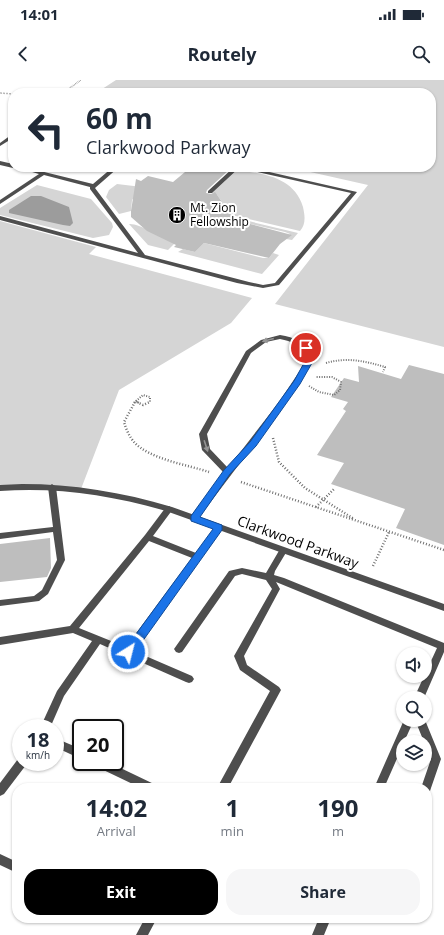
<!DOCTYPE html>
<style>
:root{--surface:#fff;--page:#f6f6f7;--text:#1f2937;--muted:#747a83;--accent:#000}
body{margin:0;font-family:"Open Sans",sans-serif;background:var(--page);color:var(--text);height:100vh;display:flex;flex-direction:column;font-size:15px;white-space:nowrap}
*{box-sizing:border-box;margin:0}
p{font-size:13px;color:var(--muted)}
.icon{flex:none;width:22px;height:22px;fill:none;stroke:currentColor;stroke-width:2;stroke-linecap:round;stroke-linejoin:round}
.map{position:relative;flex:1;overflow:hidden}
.side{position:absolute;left:12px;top:703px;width:420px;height:140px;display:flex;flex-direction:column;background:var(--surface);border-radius:16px;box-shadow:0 1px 3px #0004}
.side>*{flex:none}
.guide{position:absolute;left:8px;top:8px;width:428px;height:84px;border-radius:16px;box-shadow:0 1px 3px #0004;background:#fff;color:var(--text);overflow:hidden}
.controls{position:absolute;left:396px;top:567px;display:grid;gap:8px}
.controls a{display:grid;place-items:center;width:36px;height:36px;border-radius:50%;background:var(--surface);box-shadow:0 1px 3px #0004;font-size:20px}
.speed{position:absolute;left:12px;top:639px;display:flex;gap:8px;font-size:20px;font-weight:700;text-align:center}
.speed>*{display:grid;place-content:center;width:52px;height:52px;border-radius:50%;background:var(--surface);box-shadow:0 1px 3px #0004;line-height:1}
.speed small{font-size:10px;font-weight:400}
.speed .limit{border:2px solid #111;border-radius:6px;background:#fff;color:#111}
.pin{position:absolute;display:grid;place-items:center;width:34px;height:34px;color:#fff;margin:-17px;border:2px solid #fff;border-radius:50%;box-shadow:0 1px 4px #0007}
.me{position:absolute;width:44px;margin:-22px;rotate:36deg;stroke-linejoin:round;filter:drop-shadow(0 0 3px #0008)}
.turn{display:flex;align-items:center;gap:14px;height:84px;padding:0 12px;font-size:18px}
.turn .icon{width:52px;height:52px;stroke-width:2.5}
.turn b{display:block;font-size:28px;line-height:34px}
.eta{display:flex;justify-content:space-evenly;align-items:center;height:68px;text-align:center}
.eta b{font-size:24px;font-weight:700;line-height:28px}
.primary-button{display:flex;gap:8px;margin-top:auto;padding:8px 12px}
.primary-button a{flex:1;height:46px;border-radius:16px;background:var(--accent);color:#fff;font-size:16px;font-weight:700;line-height:46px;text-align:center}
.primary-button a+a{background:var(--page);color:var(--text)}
.status{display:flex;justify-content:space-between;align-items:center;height:28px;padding:0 20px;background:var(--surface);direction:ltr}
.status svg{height:11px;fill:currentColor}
header{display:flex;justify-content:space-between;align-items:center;height:52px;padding:0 12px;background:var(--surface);font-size:18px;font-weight:700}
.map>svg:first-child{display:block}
</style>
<div class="status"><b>14:01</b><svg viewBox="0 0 49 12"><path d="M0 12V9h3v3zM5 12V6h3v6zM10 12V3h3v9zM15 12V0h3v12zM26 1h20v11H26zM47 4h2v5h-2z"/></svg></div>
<header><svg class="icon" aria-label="back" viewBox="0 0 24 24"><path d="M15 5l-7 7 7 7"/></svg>Routely<svg class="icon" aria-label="search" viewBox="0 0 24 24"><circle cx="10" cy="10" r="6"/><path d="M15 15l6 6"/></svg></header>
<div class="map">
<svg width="444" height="855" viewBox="0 0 444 855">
<rect width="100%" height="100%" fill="#fff"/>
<path fill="#d5d5d5" d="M116,0H444V267L275,224L368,105L288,87H431V13H96Z
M237,90C264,94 294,97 303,127C305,136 306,144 300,151L227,134L229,131L217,115H210Z
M117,104L142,107L132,120L131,131L119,134L106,117L109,110Z
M37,105L91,119L112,143L113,147L109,155L93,158L0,135V128Z
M240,139L298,153L292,160L286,159L290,154L285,152L238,141Z
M0,141L96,167L89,174L252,218L231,243L119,310L81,409L0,408Z
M129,144C138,143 165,158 176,162L168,170L148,165Z
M204,163L263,178H269L273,173L279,175L262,194L178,172L183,169L195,172Z"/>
<path fill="#9c9c9c" d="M31,116H41L69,127L73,143L70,146L63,145L9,133V130Z"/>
<path fill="#bebebe" d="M191,87H215L229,90L207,110L206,113L212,114L215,112L235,140L292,155L280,164L269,178L204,163L195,172L174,167L176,165L147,151L131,137V131L136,99L141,101L148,96L173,102Z
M409,285L444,294V465L396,448L405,429L331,404L344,383L317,375L346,331L343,329L348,322L331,317L344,298L359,302L358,286L401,299Z
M50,458L51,488L47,497L0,502V464Z"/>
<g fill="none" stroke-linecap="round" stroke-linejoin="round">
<path stroke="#707070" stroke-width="1.5" stroke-dasharray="0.5 1" stroke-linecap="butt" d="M0,13L13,14
M66,13L67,10L81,0"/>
<path stroke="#707070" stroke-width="2" stroke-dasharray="1 1.5" stroke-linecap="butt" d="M326,283C347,277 365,281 385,287L383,292
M309,306L319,312L334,315L340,310L341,302L332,297H316
M136,321L139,323
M136,321L143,315L150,317V323
M134,323L136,321"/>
<path stroke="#707070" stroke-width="2.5" stroke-dasharray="1 2" stroke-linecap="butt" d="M135,322L124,342C126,349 129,356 134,362C149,379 188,385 209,392
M137,322L143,325L150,322
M273,358L279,382L305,408L354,439
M241,402L444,470
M316,427L334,409
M373,486L389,452"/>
<path fill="#4e4e4e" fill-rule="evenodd" d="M11,55H13V58L0,66V63Z
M0,81L13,84V87H15L13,88L0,85Z
M15,87H24L93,104L113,87H119L95,108L145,175L249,202L263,205L275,203L351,113L239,88L212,113H208V111L234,87H248L357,112L279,205L263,208L237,203L0,140V136L138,173L90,109V107L44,95L0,124V120L39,94Z
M280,255C295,257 304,263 313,275L311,283L284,325L197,440H191L190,438L191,436L224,393L202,370L199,354L246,271L261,260ZM280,259C292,261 299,266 307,275L305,283L279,322L228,388L210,369L207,354L251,273L266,262Z
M52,404L56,407L65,480L48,514L39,521L0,526V520L34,516L42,510L57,480L53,452L0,459V453L53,447L48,407Z
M169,426L173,429L153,456L196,473L216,446H222L223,448L134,571L192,596L194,599L192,602L189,603L186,602L100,564L64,616L50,648H40L57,611L92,561L73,553L0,565V557L70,546L145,455L166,427ZM149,461L192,478L126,567L79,548Z
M283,468L286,469L287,471L275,491L274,495L284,498L444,563V572L424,618H414L437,568L276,502L280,509L244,576L247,585L279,607L281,610L228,708H217L270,611L240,590L234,576L272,509L266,500L242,494L235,496L182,572L179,573L176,572L174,569L229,491L242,488L266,493L280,469Z
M404,640H414L404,662H403V665L384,708H374Z
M415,640H425L441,679L431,708L430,711L427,712V708H421L431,679Z
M55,658L81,669V679L55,667Z
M21,678V682H27L26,685L4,714L0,716V703L18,679Z
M92,682H108L156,705L157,708H141L93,685Z
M0,774L17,782V793L0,785Z
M145,838H157L148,855H136Z
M319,838H331L324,855H312Z"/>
<path fill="#4e4e4e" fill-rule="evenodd" d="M22,404C73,404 122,412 172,427L444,524V531L166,431C111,415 57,407 0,411V405Z"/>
</g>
<defs><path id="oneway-solid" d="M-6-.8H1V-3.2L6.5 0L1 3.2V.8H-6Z"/></defs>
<g fill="#959595">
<use href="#oneway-solid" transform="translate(268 260) rotate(165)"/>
<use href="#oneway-solid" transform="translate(206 366) rotate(72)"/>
</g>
<path fill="#1a73e8" stroke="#114b97" d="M306,266L308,267L314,275L312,283L300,304L256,366L230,394L200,437L222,445V450L132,576H125L123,572L125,569L213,449L191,441V436L224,390L250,362L294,301L304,283L306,275L302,268Z"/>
<defs>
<symbol id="building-disc" viewBox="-11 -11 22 22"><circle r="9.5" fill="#000" stroke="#fff"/><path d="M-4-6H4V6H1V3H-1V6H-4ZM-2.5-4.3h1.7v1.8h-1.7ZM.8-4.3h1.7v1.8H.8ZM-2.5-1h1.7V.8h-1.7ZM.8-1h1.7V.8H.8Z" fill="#fff"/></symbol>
</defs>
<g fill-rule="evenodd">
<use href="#building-disc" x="167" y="125" width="20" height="20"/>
</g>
<g text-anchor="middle" stroke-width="4" stroke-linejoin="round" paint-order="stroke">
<g font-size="12" fill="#000" stroke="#fff" text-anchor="start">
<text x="190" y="132">Mt. Zion<tspan x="190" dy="14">Fellowship</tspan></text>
</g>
<g font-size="14" fill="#000" stroke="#fff">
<text transform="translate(298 462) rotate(20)" y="5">Clarkwood Parkway</text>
</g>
</g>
</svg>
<div class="controls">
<a><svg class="icon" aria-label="sound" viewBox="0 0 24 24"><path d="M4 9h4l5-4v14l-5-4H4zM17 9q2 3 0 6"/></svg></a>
<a><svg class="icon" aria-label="search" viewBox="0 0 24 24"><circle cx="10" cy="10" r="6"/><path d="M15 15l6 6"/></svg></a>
<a><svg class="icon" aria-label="layers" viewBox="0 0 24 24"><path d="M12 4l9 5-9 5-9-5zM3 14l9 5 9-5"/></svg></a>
</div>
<div class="speed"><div>18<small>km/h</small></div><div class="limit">20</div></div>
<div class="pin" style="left:306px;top:268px;background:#d93025"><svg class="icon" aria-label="arrive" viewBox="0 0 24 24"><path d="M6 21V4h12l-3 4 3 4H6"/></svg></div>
<svg class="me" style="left:128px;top:572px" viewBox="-20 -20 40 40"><circle r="17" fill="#1a73e8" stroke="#fff" stroke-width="3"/><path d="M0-11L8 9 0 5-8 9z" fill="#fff"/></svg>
<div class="guide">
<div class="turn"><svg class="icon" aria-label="left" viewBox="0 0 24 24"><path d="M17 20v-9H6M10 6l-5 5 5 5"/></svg><div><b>60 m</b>Clarkwood Parkway</div></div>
</div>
<section class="side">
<div class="eta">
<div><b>14:02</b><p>Arrival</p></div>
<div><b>1</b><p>min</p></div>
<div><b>190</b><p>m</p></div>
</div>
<div class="primary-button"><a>Exit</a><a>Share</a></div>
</section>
</div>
